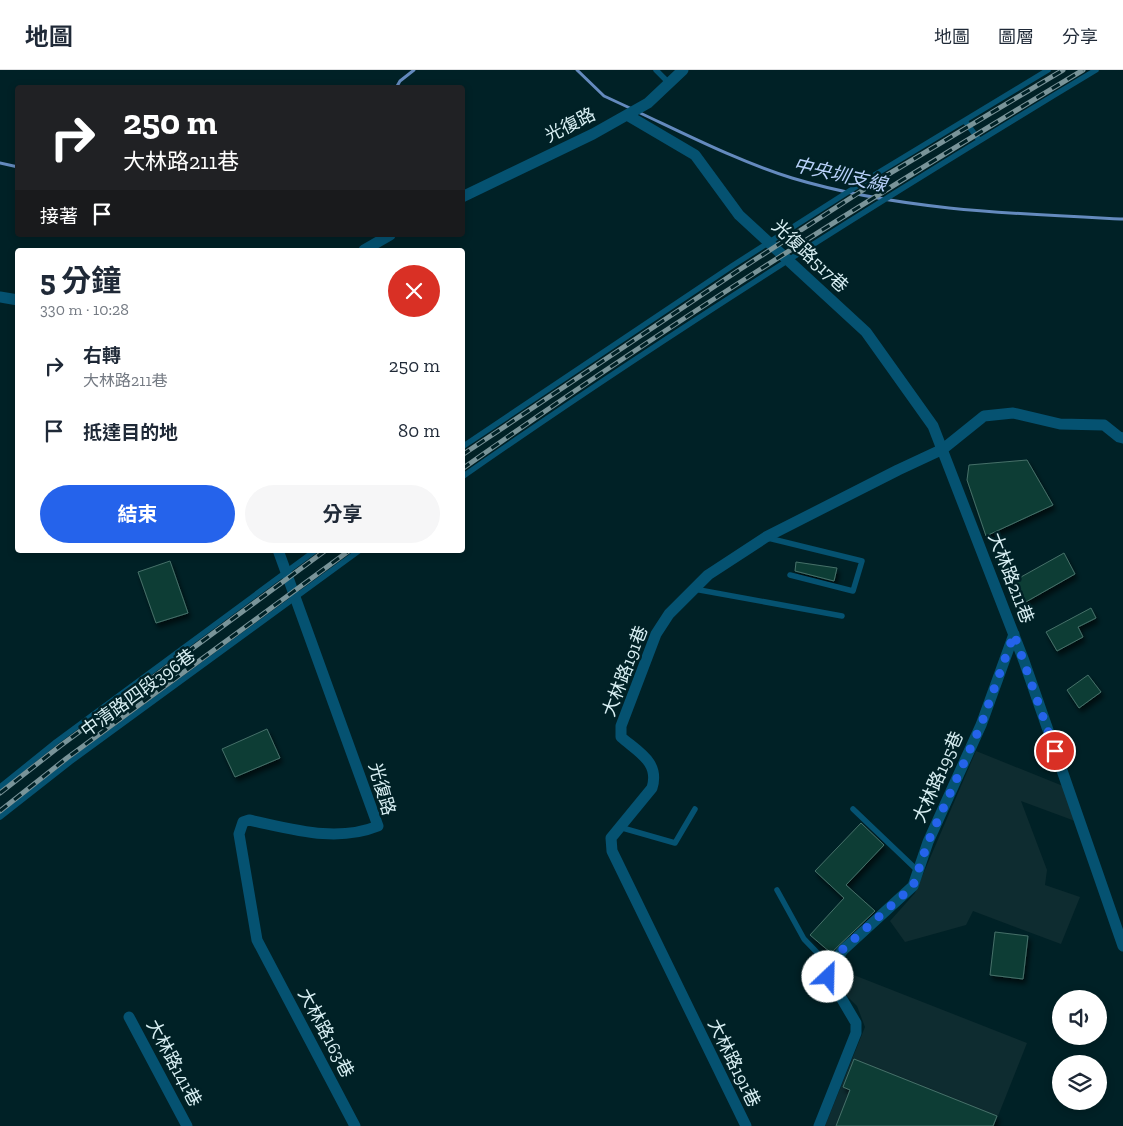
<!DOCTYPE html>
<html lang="zh-TW">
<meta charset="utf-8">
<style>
:root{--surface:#fff;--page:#f6f6f7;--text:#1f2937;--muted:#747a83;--line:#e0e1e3;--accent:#2563eb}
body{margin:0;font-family:"Zilla Slab","Noto Sans TC",serif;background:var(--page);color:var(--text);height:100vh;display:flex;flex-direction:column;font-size:19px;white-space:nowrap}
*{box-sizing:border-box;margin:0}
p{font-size:16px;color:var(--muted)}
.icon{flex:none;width:28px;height:28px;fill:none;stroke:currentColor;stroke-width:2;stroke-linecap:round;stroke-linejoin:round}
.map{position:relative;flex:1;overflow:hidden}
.details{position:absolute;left:15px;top:178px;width:450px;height:305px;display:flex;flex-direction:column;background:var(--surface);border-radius:5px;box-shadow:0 2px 8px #0003}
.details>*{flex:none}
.banner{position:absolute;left:15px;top:15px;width:450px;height:152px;border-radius:5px;box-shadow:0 2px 8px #0003;background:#202124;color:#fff;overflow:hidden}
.buttons{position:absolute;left:1052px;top:920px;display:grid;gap:10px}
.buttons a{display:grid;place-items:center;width:55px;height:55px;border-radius:50%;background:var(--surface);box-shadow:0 2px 8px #0003;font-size:25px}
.pin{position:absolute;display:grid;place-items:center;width:42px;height:42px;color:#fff;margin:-21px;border:2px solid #fff;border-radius:50%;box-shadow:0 1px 5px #0007}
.me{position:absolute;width:55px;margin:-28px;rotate:24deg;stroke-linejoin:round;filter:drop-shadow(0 0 4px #0008)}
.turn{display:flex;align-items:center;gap:18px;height:105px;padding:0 25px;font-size:22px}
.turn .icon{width:65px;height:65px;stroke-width:2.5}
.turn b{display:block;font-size:35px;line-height:42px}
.then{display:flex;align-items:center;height:48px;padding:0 25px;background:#0003;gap:10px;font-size:19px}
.round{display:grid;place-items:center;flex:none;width:52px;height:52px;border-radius:26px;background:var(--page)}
.head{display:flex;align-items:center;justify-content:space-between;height:85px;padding:0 25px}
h1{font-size:30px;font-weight:700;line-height:38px}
.action{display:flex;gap:10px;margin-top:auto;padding:10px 25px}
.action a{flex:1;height:58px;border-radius:30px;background:var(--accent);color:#fff;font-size:20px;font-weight:700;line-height:58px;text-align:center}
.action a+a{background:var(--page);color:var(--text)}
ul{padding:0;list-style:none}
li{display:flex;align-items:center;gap:15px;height:65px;padding:0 25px}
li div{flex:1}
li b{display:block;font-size:19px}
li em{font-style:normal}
header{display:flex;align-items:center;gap:30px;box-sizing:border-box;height:70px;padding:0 25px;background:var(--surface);border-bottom:1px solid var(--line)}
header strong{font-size:24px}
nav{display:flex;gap:28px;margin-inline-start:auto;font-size:18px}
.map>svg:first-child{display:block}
</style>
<header>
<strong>地圖</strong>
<nav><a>地圖</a><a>圖層</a><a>分享</a></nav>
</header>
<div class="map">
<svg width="1123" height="1056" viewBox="0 0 1123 1056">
<defs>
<filter id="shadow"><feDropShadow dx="2.5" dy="4.5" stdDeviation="2.5" flood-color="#0009"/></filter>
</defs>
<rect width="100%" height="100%" fill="#002126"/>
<path fill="#0e2c30" d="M976,681L1063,716L1075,751L1021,731L1047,800L1045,815L1080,827L1061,874L973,841L966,855L905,872L890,851L915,823Z
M841,900L1027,973L994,1056H825L865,957L857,936L840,919L837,911Z"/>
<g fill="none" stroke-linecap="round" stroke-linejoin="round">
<path stroke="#648abe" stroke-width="3" d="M577,0L604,26L632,39
M396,18L400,11L414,0
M638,42C689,66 738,91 792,108C898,140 1013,144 1123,149
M0,93L18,97"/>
</g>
<path fill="#0f3c36" stroke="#467169" filter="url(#shadow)" d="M1027,390L1053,435L986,466L967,410L969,395Z
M1064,483L1075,504L1024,533L1012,512Z
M170,491L188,543L156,553L138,502Z
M796,492L837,498L834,511L795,501Z
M1091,538L1096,548L1078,557L1083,567L1057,581L1046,562Z
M1088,605L1101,622L1079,638L1067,620Z
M267,659L280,688L235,707L222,679Z
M861,753L884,775L846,815L875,841L831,883L810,865L844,828L815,801Z
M995,862L1028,866L1023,909L990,905Z
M854,989L997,1046L993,1056H836L850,1020L843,1017Z"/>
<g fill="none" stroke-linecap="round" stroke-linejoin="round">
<path stroke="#055271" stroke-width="5.5" d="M656,0L670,14
M965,51L979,70
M462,377L732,196L876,104L1048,0
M462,407C668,263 880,130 1096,0
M768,468L862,491L853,521L790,505
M694,519L842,546
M0,717L56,672L316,480
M853,739L918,801
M0,747L70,692L360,480
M619,757L675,773L695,739
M777,820L804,869L830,896"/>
<path stroke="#055271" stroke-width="11" d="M627,45L695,85L739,145L866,262L933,356L1024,591L1123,876
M462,127L593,64L648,33L683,0
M364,180L390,165
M0,227L18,230
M278,480L378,756C336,773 292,759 249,750L243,752L239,764L257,870L355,1056
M129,947L187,1056
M746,1056L612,781L611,768L652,718C660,692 638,682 621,667V656L656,564L669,544L708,505L766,467L898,400L943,379L984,346L1013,343L1060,354L1104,355L1119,367L1123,368
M819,1056L856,963V953L829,907L830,896L843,880L913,816L928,772L981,655L1014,564"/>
<defs>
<path id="rail" d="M462,385L739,200L877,111L1063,0
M462,399C663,257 872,127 1083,0
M0,723L60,676L326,480
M0,741L67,688L350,480"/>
</defs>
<use href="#rail" stroke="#799499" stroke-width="5"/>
<use href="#rail" stroke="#002126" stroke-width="3" stroke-dasharray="9" stroke-linecap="butt"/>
</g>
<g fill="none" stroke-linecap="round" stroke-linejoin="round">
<path stroke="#2563eb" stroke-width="9" stroke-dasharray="0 16.2" d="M828,907L830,896L842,880L913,816L928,772L981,655L1014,564L1055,681"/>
</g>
<g text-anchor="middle" stroke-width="5" stroke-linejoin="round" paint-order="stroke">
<g font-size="18" fill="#d8eff3" stroke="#002126">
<text transform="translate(570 55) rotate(-27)" y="6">光復路</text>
<text transform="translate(810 186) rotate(43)" y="6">光復路517巷</text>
<text transform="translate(1011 508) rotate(69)" y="6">大林路211巷</text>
<text transform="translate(625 601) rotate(-69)" y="6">大林路191巷</text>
<text transform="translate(138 623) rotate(-36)" y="6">中清路四段396巷</text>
<text transform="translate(938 707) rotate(-66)" y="6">大林路195巷</text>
<text transform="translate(382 719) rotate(74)" y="6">光復路</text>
<text transform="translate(326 963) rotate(62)" y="6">大林路163巷</text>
<text transform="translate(174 993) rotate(62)" y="6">大林路141巷</text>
<text transform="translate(734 993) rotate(64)" y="6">大林路191巷</text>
</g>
<g font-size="19" font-style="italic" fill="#b9d2fb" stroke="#002126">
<text transform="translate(840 104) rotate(13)" y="7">中央圳支線</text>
</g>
</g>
</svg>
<div class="buttons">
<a><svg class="icon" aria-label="sound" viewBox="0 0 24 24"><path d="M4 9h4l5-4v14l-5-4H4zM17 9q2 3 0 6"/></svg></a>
<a><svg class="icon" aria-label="layers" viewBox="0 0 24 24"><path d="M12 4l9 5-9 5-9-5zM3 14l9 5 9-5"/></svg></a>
</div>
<div class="pin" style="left:1055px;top:681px;background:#d93025"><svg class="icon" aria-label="arrive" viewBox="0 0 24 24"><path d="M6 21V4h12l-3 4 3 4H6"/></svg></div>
<svg class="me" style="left:828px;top:907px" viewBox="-20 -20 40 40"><circle r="19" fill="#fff"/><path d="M0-13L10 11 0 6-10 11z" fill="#2563eb"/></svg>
<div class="banner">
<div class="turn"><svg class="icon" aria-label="right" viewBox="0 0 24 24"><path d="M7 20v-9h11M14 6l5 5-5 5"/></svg><div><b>250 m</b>大林路211巷</div></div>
<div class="then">接著<svg class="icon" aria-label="arrive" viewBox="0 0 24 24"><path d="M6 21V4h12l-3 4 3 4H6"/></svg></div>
</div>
<section class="details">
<div class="head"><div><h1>5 分鐘</h1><p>330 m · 10:28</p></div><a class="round" style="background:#d93025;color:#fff"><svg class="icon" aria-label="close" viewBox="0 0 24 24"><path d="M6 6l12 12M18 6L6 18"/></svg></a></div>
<ul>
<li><svg class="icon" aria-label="right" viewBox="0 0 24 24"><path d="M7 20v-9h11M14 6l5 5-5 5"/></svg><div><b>右轉</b><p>大林路211巷</p></div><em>250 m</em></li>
<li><svg class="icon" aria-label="arrive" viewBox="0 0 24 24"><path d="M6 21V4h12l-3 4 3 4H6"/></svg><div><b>抵達目的地</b></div><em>80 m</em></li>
</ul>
<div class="action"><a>結束</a><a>分享</a></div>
</section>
</div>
